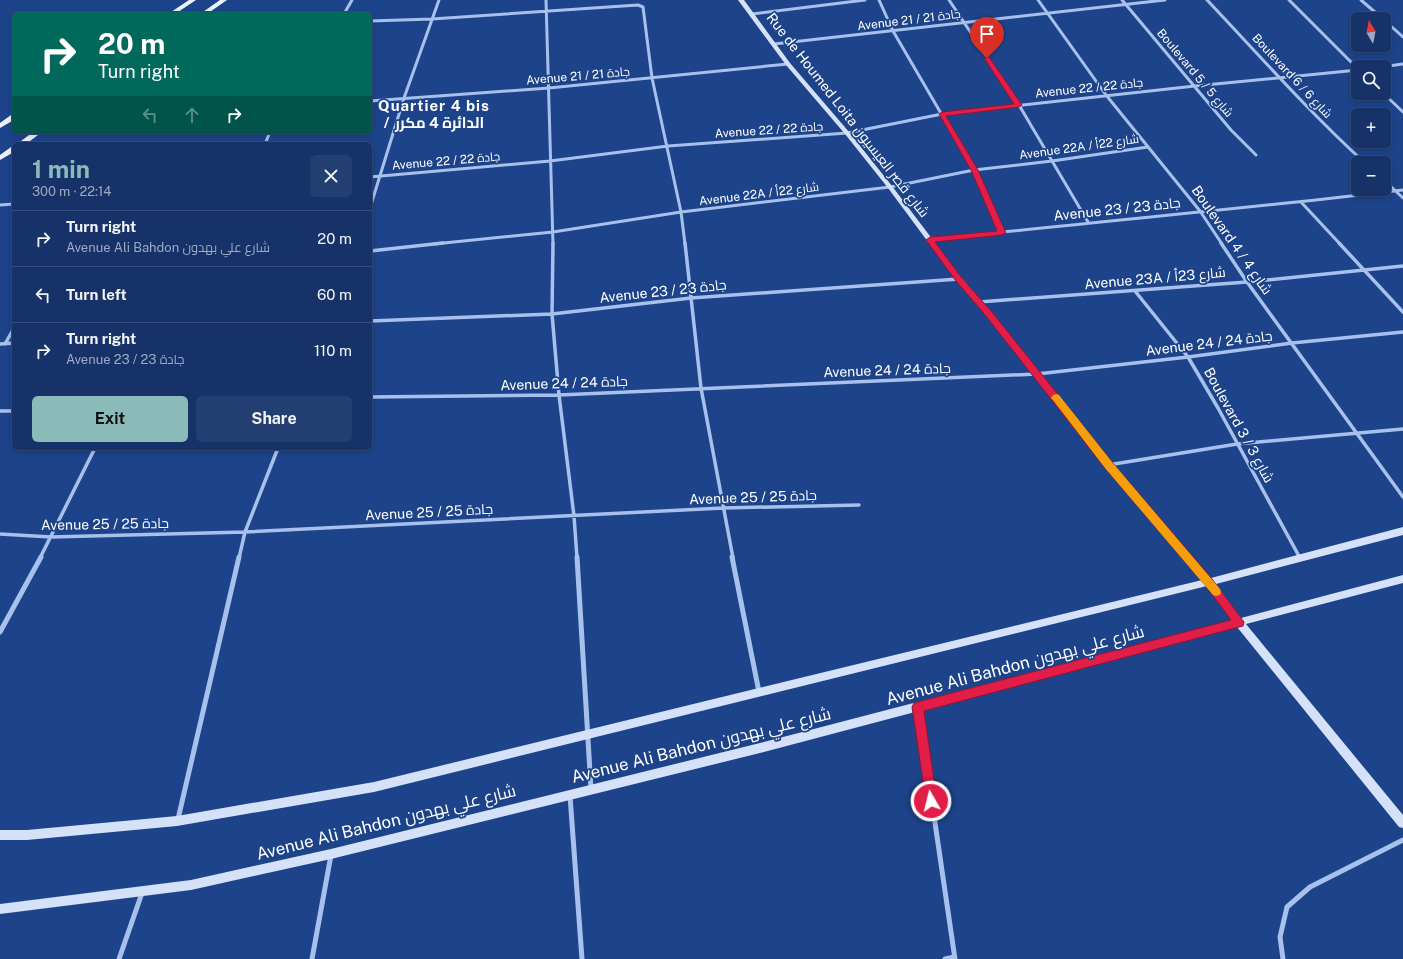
<!DOCTYPE html>
<meta charset="utf-8">
<style>
:root{--surface:#163268;--page:#233e71;--text:#f1f3f6;--muted:#9eaac0;--line:#354d7c;--accent:#8bbbb9}
body{margin:0;font-family:"Public Sans",Cairo,sans-serif;background:var(--page);color:var(--text);height:100vh;display:flex;flex-direction:column;font-size:15px;white-space:nowrap}
*{box-sizing:border-box;margin:0}
p{font-size:13px;color:var(--muted)}
.icon{flex:none;width:22px;height:22px;fill:none;stroke:currentColor;stroke-width:2;stroke-linecap:round;stroke-linejoin:round}
.map{position:relative;flex:1;overflow:hidden}
.panel{position:absolute;left:12px;top:142px;width:360px;height:308px;display:flex;flex-direction:column;background:var(--surface);border-radius:6px;box-shadow:0 2px 6px #0003,0 0 0 1px var(--line)}
.panel>*{flex:none}
.top-card{position:absolute;left:12px;top:12px;width:360px;height:122px;border-radius:6px;box-shadow:0 2px 6px #0003,0 0 0 1px var(--line);background:#00695c;color:#fff;overflow:hidden}
.needle{width:26px;rotate:350deg}
.controls{position:absolute;left:1351px;top:12px;display:grid;gap:8px}
.controls a{display:grid;place-items:center;width:40px;height:40px;border-radius:6px;background:var(--surface);box-shadow:0 2px 6px #0003,0 0 0 1px var(--line);font-size:20px}
.pin{position:absolute;display:grid;place-items:center;width:34px;height:34px;color:#fff;margin:-41px -17px;border-radius:50% 50% 50% 0;rotate:-45deg;box-shadow:0 0 4px #0007}
.pin .icon{rotate:45deg}
.me{position:absolute;width:44px;margin:-22px;rotate:352deg;stroke-linejoin:round;filter:drop-shadow(0 0 3px #0008)}
.turn{display:flex;align-items:center;gap:14px;height:84px;padding:0 20px;font-size:18px}
.turn .icon{width:52px;height:52px;stroke-width:2.5}
.turn b{display:block;font-size:28px;line-height:34px}
.lanes{display:flex;align-items:center;height:38px;padding:0 20px;background:#0003;justify-content:center;gap:20px;direction:ltr}
.lanes .off{opacity:.35}
.round{display:grid;place-items:center;flex:none;width:42px;height:42px;border-radius:6px;background:var(--page)}
.headline{display:flex;align-items:center;justify-content:space-between;height:68px;padding:0 20px}
h1{font-size:24px;font-weight:700;line-height:30px;color:var(--accent)}
.primary-button{display:flex;gap:8px;margin-top:auto;padding:8px 20px}
.primary-button a{flex:1;height:46px;border-radius:6px;background:var(--accent);color:#111;font-size:16px;font-weight:700;line-height:46px;text-align:center}
.primary-button a+a{background:var(--page);color:var(--text)}
ul{padding:0;list-style:none}
li{display:flex;align-items:center;gap:12px;height:56px;padding:0 20px;border-top:1px solid var(--line)}
li div{flex:1}
li b{display:block;font-size:15px}
li em{font-style:normal}
.map>svg:first-child{display:block}
</style>
<div class="map">
<svg width="1403" height="959" viewBox="0 0 1403 959">
<rect width="100%" height="100%" fill="#1d438a"/>
<g fill="none" stroke-linecap="round" stroke-linejoin="round">
<path stroke="#a8c1ec" stroke-width="3" d="M546,0L553,244
M879,0L893,31L974,170L1002,233
M949,0L1019,105L1088,222
M1038,0L1106,95L1200,211L1222,244
M1122,0L1231,130L1256,155
M1207,0C1259,55 1309,112 1365,163
M1289,0L1358,69
M1361,0L1383,19
M344,14L352,0
M752,14L865,0
M1384,20L1403,37
M370,21L432,19L638,5L643,7L652,78L681,212L685,244
M774,44L1165,0
M1381,67L1403,64
M1383,93L1403,112
M370,101L549,88L788,64
M265,144L270,132
M370,177L550,161L668,146L847,133L942,114L1195,86L1358,70
M1384,180L1403,198
M1301,202L1340,244
M0,205L14,204
M370,208L404,98L439,0
M930,240C1088,222 1246,209 1403,190
M434,244L553,232L681,212L890,187L974,170L1052,161L1148,147"/>
<path stroke="#a8c1ec" stroke-width="3.5" d="M553,243L552,314L559,395L574,516L577,558
M685,243L701,388L733,558
M1221,243L1247,282L1403,497
M1339,243L1403,312
M370,251L443,243
M1135,291L1188,357L1218,408L1300,558
M979,302L1247,282L1403,266
M370,321L552,314L691,298L959,279
M0,344L14,343
M5,344L14,328
M370,397L559,395L1037,374L1188,357L1292,343L1403,332
M0,411H14
M1108,465L1237,444L1403,429
M0,534L51,537L245,532L723,508L859,505
M40,558L95,448
M239,558L245,532L278,448"/>
<path stroke="#a8c1ec" stroke-width="5" d="M577,557L591,789
M732,557L759,692
M1299,557L1300,558
M0,632L41,557
M918,707L955,959
M570,796L582,959
M178,819L239,557
M119,959L142,893
M312,959L331,855
M945,959L954,957
M1283,959L1280,937L1287,907L1310,887L1403,840"/>
<path fill="#d4e1f9" fill-rule="evenodd" d="M738,0H744L790,63L849,132L892,186L961,277L981,300L1111,463L1211,578L1403,527V535L1216,584L1241,618L1403,575V583L1246,624L1403,815V828L1399,827L1237,627L760,753L331,859L191,890L0,914V904L191,880L331,849L760,743L1232,620L1207,586L374,792L177,826L27,840H0V830H27L177,816L374,782L1202,580L1105,467L977,304L957,281L888,188L845,134L786,65Z"/>
<path fill="#edf2ff" fill-rule="evenodd" d="M189,0H196L175,14H168Z
M220,0H227L207,14H200Z
M11,115H14V120L0,128V123Z
M33,132H42L26,144H17Z
M11,147H14V152L0,160V155Z"/>
</g>
<path fill="#e11d48" stroke="#92132f" d="M985,57H989L1022,105L1019,107L946,116L978,170L1006,233L1002,235L935,242L961,277L992,312L1112,462L1212,579L1244,622L1243,626L1239,627L924,711L937,801L935,805L931,807L927,805L926,801L912,707L914,703L1231,620L1205,585L1105,468L986,316L956,281L926,240L930,237L997,231L971,170L939,114L942,112L1014,104L984,58Z"/>
<path fill="#f59e0b" d="M1056,394L1059,395L1112,462L1220,589L1221,592L1220,595L1216,596L1213,595L1105,468L1053,400L1051,398L1053,395Z"/>
<g text-anchor="middle" stroke-width="3.5" stroke-linejoin="round" paint-order="stroke">
<g font-size="12" fill="#fff" stroke="#1d438a">
<text transform="translate(909 20) rotate(-7)" y="4">Avenue 21 / جادة 21</text>
<text transform="translate(1195 73) rotate(50)" y="4">Boulevard 5 / شارع 5</text>
<text transform="translate(578 76) rotate(-5)" y="4">Avenue 21 / جادة 21</text>
<text transform="translate(1292 76) rotate(47)" y="4">Boulevard 6 / شارع 6</text>
<text transform="translate(1089 88) rotate(-6)" y="4">Avenue 22 / جادة 22</text>
<text transform="translate(769 130) rotate(-4)" y="4">Avenue 22 / جادة 22</text>
<text transform="translate(1079 147) rotate(-8)" y="4">Avenue 22A / شارع 22أ</text>
<text transform="translate(446 161) rotate(-5)" y="4">Avenue 22 / جادة 22</text>
<text transform="translate(759 194) rotate(-7)" y="4">Avenue 22A / شارع 22أ</text>
</g>
<g font-size="14" fill="#fff" stroke="#1d438a">
<text transform="translate(848 115) rotate(52)" y="5">Rue de Houmed Loita شارع قصر العيسيون</text>
<text transform="translate(1117 209) rotate(-6)" y="5">Avenue 23 / جادة 23</text>
<text transform="translate(1232 240) rotate(55)" y="5">Boulevard 4 / شارع 4</text>
<text transform="translate(1155 278) rotate(-5)" y="5">Avenue 23A / شارع 23أ</text>
<text transform="translate(663 291) rotate(-6)" y="5">Avenue 23 / جادة 23</text>
<text transform="translate(1209 343) rotate(-7)" y="5">Avenue 24 / جادة 24</text>
<text transform="translate(887 370) rotate(-2)" y="5">Avenue 24 / جادة 24</text>
<text transform="translate(564 383) rotate(-2)" y="5">Avenue 24 / جادة 24</text>
<text transform="translate(1239 425) rotate(61)" y="5">Boulevard 3 / شارع 3</text>
<text transform="translate(753 497) rotate(-2)" y="5">Avenue 25 / جادة 25</text>
<text transform="translate(429 512) rotate(-3)" y="5">Avenue 25 / جادة 25</text>
<text transform="translate(105 524) rotate(-1)" y="5">Avenue 25 / جادة 25</text>
</g>
<g font-size="15" font-weight="bold" letter-spacing="1" fill="#fff" stroke="#1d438a">
<text x="434" y="111">Quartier 4 bis<tspan x="434" dy="17">/ الدائرة 4 مكرر</tspan></text>
</g>
<g font-size="17" fill="#fff" stroke="#1d438a">
<text transform="translate(1015 665) rotate(-15)" y="6">Avenue Ali Bahdon شارع علي بهدون</text>
<text transform="translate(701 745) rotate(-14)" y="6">Avenue Ali Bahdon شارع علي بهدون</text>
<text transform="translate(386 822) rotate(-14)" y="6">Avenue Ali Bahdon شارع علي بهدون</text>
</g>
</g>
</svg>
<div class="controls">
<a><svg class="needle" viewBox="-14 -14 28 28"><path d="M0-13l5 13h-10z" fill="#e53935"/><path d="M0 13l5-13h-10z" fill="#9eaac0"/></svg></a>
<a><svg class="icon" aria-label="search" viewBox="0 0 24 24"><circle cx="10" cy="10" r="6"/><path d="M15 15l6 6"/></svg></a>
<a>+</a>
<a>−</a>
</div>
<div class="pin" style="left:987px;top:58px;background:#d93025"><svg class="icon" aria-label="arrive" viewBox="0 0 24 24"><path d="M6 21V4h12l-3 4 3 4H6"/></svg></div>
<svg class="me" style="left:931px;top:801px" viewBox="-20 -20 40 40"><circle r="17" fill="#e11d48" stroke="#fff" stroke-width="3"/><path d="M0-11L8 9 0 5-8 9z" fill="#fff"/></svg>
<div class="top-card">
<div class="turn"><svg class="icon" aria-label="right" viewBox="0 0 24 24"><path d="M7 20v-9h11M14 6l5 5-5 5"/></svg><div><b>20 m</b>Turn right</div></div>
<div class="lanes"><svg class="icon off" aria-label="left" viewBox="0 0 24 24"><path d="M17 20v-9H6M10 6l-5 5 5 5"/></svg><svg class="icon off" aria-label="ahead" viewBox="0 0 24 24"><path d="M12 20V5M6 11l6-6 6 6"/></svg><svg class="icon" aria-label="right" viewBox="0 0 24 24"><path d="M7 20v-9h11M14 6l5 5-5 5"/></svg></div>
</div>
<section class="panel">
<div class="headline"><div><h1>1 min</h1><p>300 m · 22:14</p></div><a class="round"><svg class="icon" aria-label="close" viewBox="0 0 24 24"><path d="M6 6l12 12M18 6L6 18"/></svg></a></div>
<ul>
<li><svg class="icon" aria-label="right" viewBox="0 0 24 24"><path d="M7 20v-9h11M14 6l5 5-5 5"/></svg><div><b>Turn right</b><p>Avenue Ali Bahdon شارع علي بهدون</p></div><em>20 m</em></li>
<li><svg class="icon" aria-label="left" viewBox="0 0 24 24"><path d="M17 20v-9H6M10 6l-5 5 5 5"/></svg><div><b>Turn left</b></div><em>60 m</em></li>
<li><svg class="icon" aria-label="right" viewBox="0 0 24 24"><path d="M7 20v-9h11M14 6l5 5-5 5"/></svg><div><b>Turn right</b><p>Avenue 23 / جادة 23</p></div><em>110 m</em></li>
</ul>
<div class="primary-button"><a>Exit</a><a>Share</a></div>
</section>
</div>
